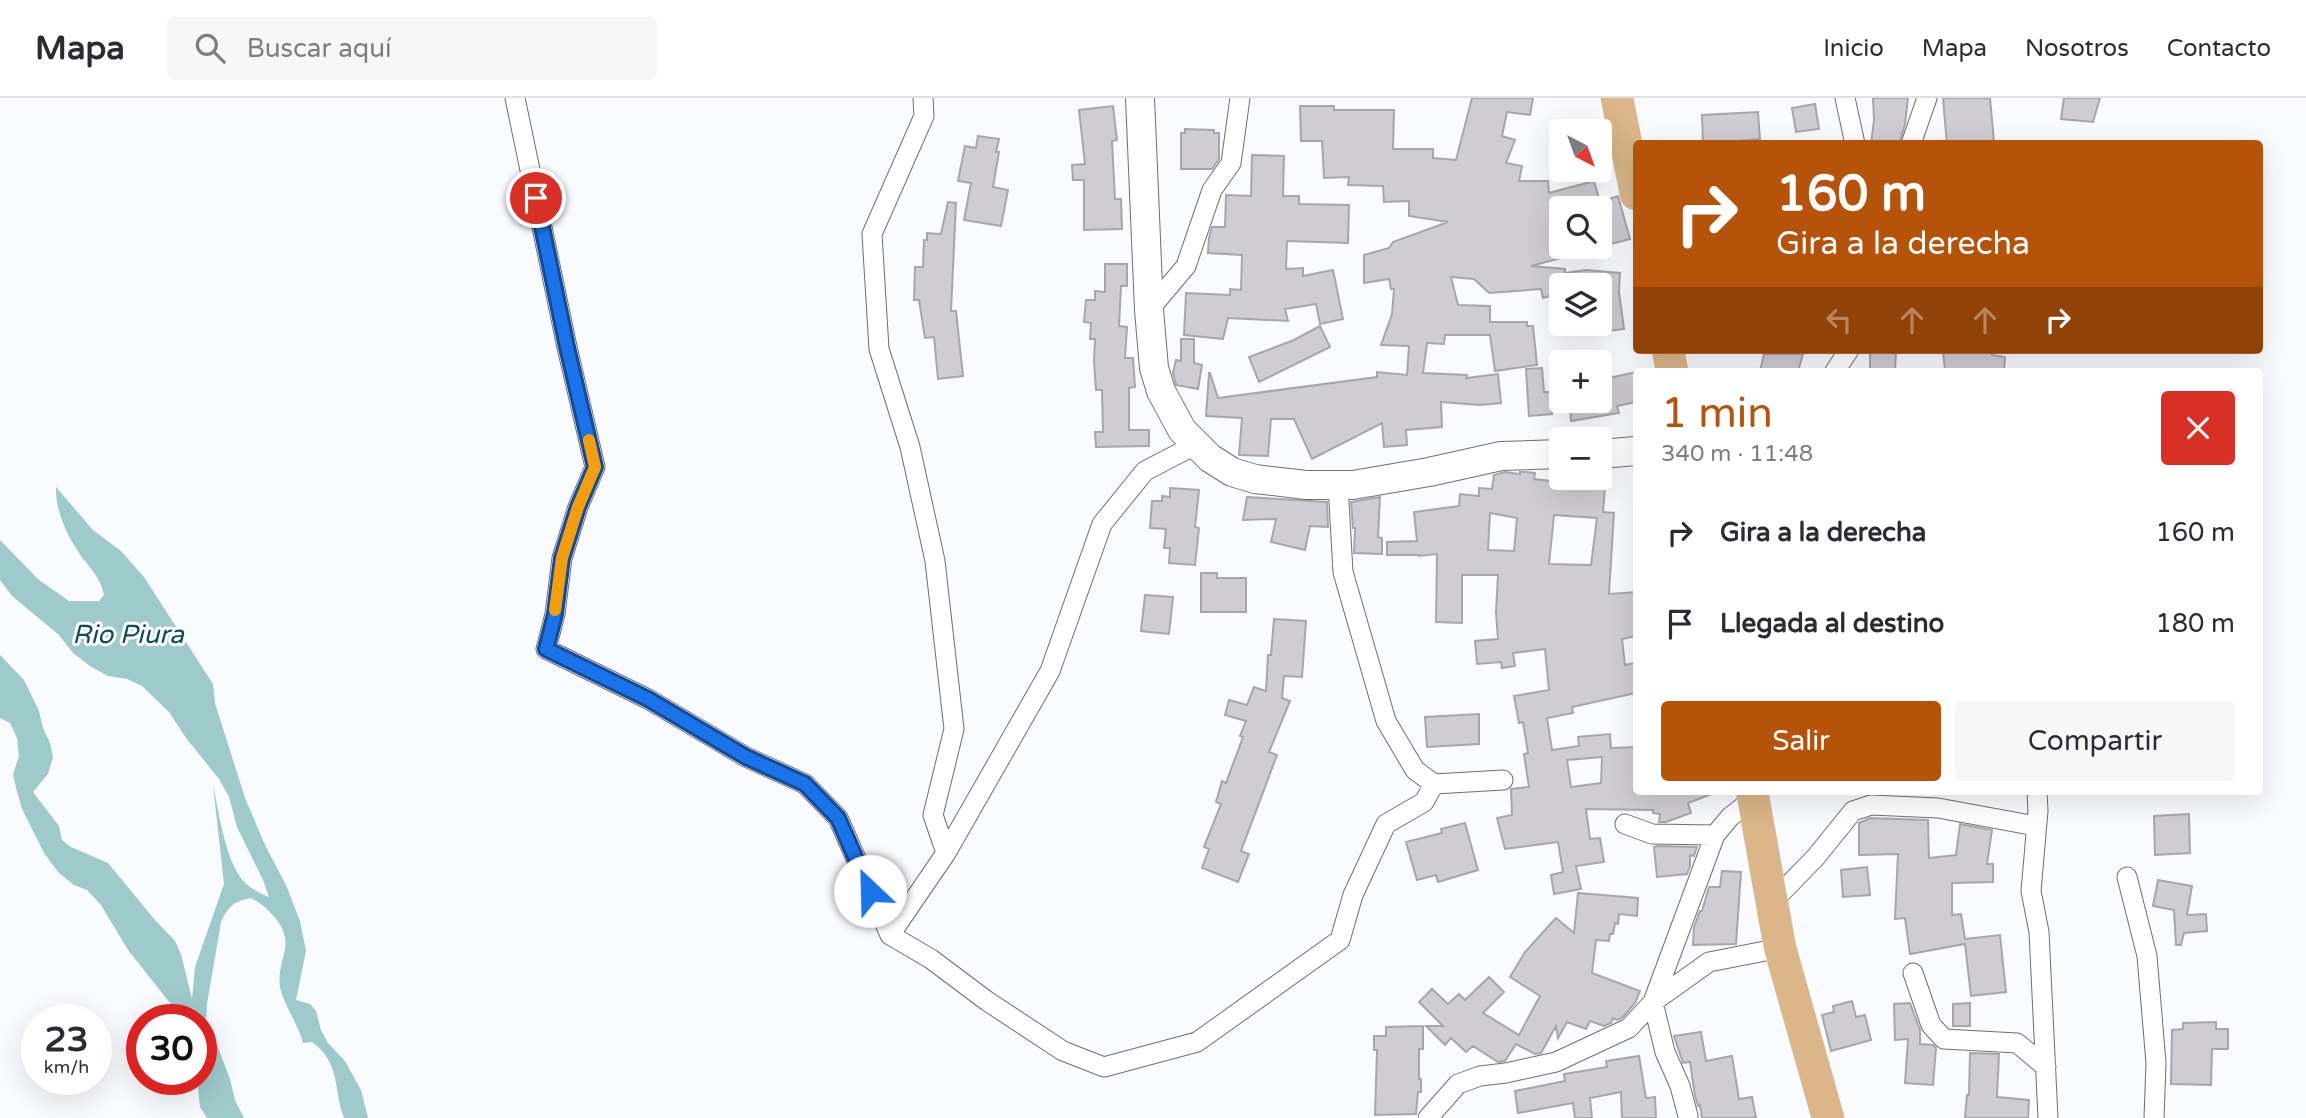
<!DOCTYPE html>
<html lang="es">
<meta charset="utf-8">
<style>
:root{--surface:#fff;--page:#f7f7f7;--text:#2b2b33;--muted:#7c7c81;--line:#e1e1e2;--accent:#b45309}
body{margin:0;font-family:"Varela Round",sans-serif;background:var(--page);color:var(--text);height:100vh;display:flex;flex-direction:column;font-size:26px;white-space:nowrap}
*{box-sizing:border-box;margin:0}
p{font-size:23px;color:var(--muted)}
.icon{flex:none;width:38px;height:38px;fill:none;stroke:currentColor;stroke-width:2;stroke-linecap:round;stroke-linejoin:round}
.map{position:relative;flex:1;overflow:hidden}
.details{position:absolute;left:1633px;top:270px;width:630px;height:427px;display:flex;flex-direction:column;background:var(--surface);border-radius:7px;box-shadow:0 7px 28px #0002}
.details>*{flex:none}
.hud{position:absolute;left:1633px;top:42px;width:630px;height:214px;border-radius:7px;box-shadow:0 7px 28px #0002;background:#b45309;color:#fff;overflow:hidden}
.needle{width:46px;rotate:139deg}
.controls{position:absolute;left:1549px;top:21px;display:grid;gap:14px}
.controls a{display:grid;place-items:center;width:63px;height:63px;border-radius:7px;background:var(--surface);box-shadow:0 7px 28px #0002;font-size:35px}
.speed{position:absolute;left:21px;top:906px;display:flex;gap:14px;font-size:35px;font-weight:700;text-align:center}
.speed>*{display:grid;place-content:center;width:91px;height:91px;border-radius:50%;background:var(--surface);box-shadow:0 7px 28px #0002;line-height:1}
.speed small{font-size:18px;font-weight:400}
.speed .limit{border:10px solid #d22;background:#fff;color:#111}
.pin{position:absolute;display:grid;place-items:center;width:60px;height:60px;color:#fff;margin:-30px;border:4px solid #fff;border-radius:50%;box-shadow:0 2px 7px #0007}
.me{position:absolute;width:77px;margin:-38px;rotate:336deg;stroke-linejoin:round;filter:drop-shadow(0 0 5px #0008)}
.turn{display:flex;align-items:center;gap:24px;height:147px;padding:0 28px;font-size:32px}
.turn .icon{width:91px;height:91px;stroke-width:2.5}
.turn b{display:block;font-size:49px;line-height:60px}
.lanes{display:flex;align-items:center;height:66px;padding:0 28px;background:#0003;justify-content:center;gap:35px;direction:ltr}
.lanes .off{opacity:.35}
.round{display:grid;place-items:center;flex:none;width:74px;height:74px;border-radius:7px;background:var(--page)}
.headline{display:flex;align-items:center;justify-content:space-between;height:119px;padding:0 28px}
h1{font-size:42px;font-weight:600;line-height:52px;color:var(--accent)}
.action{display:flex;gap:14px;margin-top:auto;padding:14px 28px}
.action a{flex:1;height:80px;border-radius:7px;background:var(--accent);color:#fff;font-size:28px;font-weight:600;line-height:80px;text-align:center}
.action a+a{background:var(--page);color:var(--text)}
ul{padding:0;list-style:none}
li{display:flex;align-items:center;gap:21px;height:91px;padding:0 28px}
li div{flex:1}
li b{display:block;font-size:26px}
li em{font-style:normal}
header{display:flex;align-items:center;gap:42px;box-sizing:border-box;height:98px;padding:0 35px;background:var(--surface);border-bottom:2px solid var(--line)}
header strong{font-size:33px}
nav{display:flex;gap:38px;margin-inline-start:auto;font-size:24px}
.search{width:490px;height:63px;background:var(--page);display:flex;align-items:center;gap:18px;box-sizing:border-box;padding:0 24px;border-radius:7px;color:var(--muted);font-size:26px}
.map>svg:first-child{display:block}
</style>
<header>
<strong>Mapa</strong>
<div class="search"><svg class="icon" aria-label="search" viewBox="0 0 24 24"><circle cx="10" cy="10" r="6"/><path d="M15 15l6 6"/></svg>Buscar aquí</div>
<nav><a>Inicio</a><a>Mapa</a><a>Nosotros</a><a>Contacto</a></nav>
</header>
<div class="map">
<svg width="2306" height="1020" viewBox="0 0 2306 1020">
<rect width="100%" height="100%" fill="#f9fbfe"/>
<path fill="#9ecacc" d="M56,389L93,432L121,453L144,479L213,586L215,605L245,700L265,747L286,787L300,823L306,853L296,902L310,906L316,913L321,932L328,945L345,963L361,992L368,1020H344C333,991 341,965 312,944L303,945C298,926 283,905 280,889C276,860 297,848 276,821C268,811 262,806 251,800C235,803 228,808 221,824L207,906L206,924L219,952L230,981L235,1002L244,1020H207L200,1009L197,982H201V922H182L174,910L128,852L101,807L87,792L74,787L59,775L44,755L22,711L16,690L13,676L19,658L17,640L10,625L0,620V557L24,582L39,613L43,630L50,645L53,659L48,676L33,694L59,728L62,742L71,749L108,765L155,822L175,843L181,856L192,901L195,869L224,786L213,687C219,714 224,754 239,777C245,788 259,795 269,799L263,782L237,729L229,699L219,681L186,640L169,614L142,588L127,581L108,578L90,568L73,555L59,537L12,498L0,482V442L39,482L69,503H99L104,497C101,481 91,471 81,458C68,439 55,413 56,389Z"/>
<path fill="#cfcdd3" stroke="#a7a6ab" stroke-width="2" fill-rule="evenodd" d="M1472,0H1533L1530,17L1507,14L1502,38L1515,42L1506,65L1522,68L1519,83H1548L1549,95L1594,83L1600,104L1618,98L1630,141L1603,148L1600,134V110H1561V160L1531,168L1565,171V175L1586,172L1620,175L1619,194L1624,231L1600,234V187H1561V195L1543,200L1541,191L1489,195L1474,181L1451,179L1458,207L1490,208V224H1527V228H1533L1537,267L1495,273L1490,237H1445L1444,246L1427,245L1423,275L1467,277L1466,280L1498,276L1501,305L1480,307L1441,304L1442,329L1406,332L1407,347L1384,349L1382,325L1312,361L1294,321H1271L1268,358L1239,357L1242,320L1206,318L1209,275H1210L1218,300L1377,279V274L1407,277L1409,248L1381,247L1392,216L1394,191H1391L1389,181L1364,185V157L1389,150L1393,144L1448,124L1409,118V103L1384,104L1383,88L1348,87L1349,79L1324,80L1322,43H1301L1300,8H1334V12H1394L1393,51H1433V60L1456,62Z
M1873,0H1908L1905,26L1899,46H1871L1874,22Z
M1943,0H1990L1994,44L1947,46Z
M2064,0H2100L2093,24L2061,21Z
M1815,6L1819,31L1796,34L1792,10Z
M1113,8L1117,42L1112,43L1115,101H1121L1122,131L1084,132V82H1073L1072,67L1085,66L1079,12Z
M1758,14L1760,41L1703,46L1702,17Z
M1185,31L1214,32V35H1219V61L1212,71H1181V35H1185Z
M978,38L999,41L996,54H999L993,89L1008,92L1001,128L964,122L971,85L958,83L965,48L976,50Z
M1252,57L1284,58L1283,98H1299V106L1349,107L1348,145L1287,143L1286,171L1303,170V178L1333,172L1343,221L1320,226L1316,206L1285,211L1288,223L1228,220L1223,241L1184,237L1186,195L1230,197V191L1241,192L1242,157L1208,155L1209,140L1212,129H1225L1226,97L1251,98Z
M948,104L956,105L951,213H956L963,278L938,281L934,239L925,240L919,202H914L915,169H923L924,142H927V135L941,136Z
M1105,166H1127V188H1121L1119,228L1127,229L1125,260H1133L1135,289L1129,290V332H1149V348L1096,349L1095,334H1103L1102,292H1096L1094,263L1095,241H1090L1091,225L1084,224L1086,202H1095V193L1105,194Z
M1320,228L1330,249L1259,284L1249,259L1294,242Z
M1181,241H1194V265L1202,267L1198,291L1176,287L1173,275L1176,262L1181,263Z
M1870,252H1896L1895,273H1870Z
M1943,252H1992V257L2005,259L2004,273H1945Z
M1764,256H1803L1798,273H1760Z
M1542,270L1544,294H1550L1552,316L1529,318L1526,271Z
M1636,274V304L1617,308L1619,315L1571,323L1570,308L1601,303L1600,282Z
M1505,374L1520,376V374H1526L1535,375L1534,381L1605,389L1603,414L1614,415L1609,496L1636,494V538L1622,541L1625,567L1634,565L1636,595L1572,609L1573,615L1547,620L1552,652L1579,648L1578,639L1610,636L1611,650L1636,649V693L1717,694L1688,705L1691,715L1666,724H1659L1660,716L1653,715V712L1586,711L1590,741L1600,740L1604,764L1576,768L1581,791L1554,796L1551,777L1563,774L1558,744L1505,751L1497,720L1512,717L1511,691L1529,689L1524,656L1528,655L1523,624L1519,625L1514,598L1549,592L1545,551L1513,555L1515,568L1502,570L1501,564L1477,566L1475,543L1498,541L1496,515L1498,477H1462V525L1436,524L1437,456L1419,458V457H1387V444L1417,443L1414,414L1459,408L1460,396L1479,398V390L1492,391L1494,377ZM1490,415L1517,420L1514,453L1488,452ZM1554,417L1597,420L1591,467L1549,466ZM1602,659L1601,685L1571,689L1567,662Z
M1170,390L1199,392L1195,429L1199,430L1195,467L1169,465L1170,450H1164L1166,431L1150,430L1152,403H1162V398L1170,399Z
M1247,399L1327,404L1328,429L1310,428L1305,452L1271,444L1276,421L1243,422Z
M1380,399L1378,439L1382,440V456L1354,455L1355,430H1353L1351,404Z
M1201,475H1217V480H1246V514H1201Z
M1145,497L1173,499L1169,536L1141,533Z
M1274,521L1306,523L1302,579L1284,578L1282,600L1290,603L1269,654L1277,657L1241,753L1249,756L1238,784L1202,770L1209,751L1204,749L1221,706L1216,704L1222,683L1226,685L1243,639L1240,638L1246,623L1225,617L1229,602L1247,607L1254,589L1266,593L1268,557H1271Z
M1479,616V646L1427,649L1425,619Z
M2189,716L2190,755L2155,757L2154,718Z
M1870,720L1928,722L1929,760L1956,757L1960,726L1992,732L1987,766H1993V784L1952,785V817L1961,816L1965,841L2000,837L2006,894L1971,898L1965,846L1910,856L1905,820L1895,821L1898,756L1859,757V725Z
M1465,725L1478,772L1438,784L1436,777L1417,782L1406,744L1442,735L1441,731Z
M1654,749L1658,748L1697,749L1694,758L1690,757V768L1687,776L1657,779Z
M1867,769L1870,797L1843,799L1841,772Z
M1722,773L1741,774L1736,846L1693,847L1694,829L1700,813H1702L1709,789H1720Z
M2158,782L2192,788L2187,817L2206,816L2207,833L2184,835L2181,847H2176L2174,812L2153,808Z
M1578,795L1638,800L1637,818L1619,816L1618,826L1615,825L1613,836H1610L1609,843L1596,842L1592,875L1640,893L1635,905L1622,920L1617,922L1613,920L1611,925L1604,928L1590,923L1586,931L1567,924L1558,940L1556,928L1541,955L1535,956L1516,946L1505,963L1498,964L1473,948L1466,954L1451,940L1445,947L1426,928H1443L1419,904L1432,891L1448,906L1459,896L1465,902L1489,879L1504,894L1483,915L1519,937L1540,898L1510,879L1525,854L1556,820L1574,835Z
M1852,903L1856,919L1865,917L1871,942L1831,953L1822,917L1834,914L1833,908Z
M1910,905L1920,932V946L1933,947L1936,950L1933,987L1905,985L1908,941L1895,942L1894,906Z
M1970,905V928H1953V906Z
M2216,924V931H2228V951H2212L2211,987L2171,986L2172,932L2183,931V925Z
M1423,928V951H1419V981H1421V994H1418L1416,1016L1375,1017L1377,952H1374V938H1386V929Z
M1701,934L1706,963L1732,958L1739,1001L1752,999L1756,1020H1702L1700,1007L1698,1008L1695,998L1690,964L1683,965L1674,938Z
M1970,955L1999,956L1997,999L2029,1002L2028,1020H1965L1967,997H1969Z
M1639,958L1646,1000L1655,999L1656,1020H1622L1621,994L1590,1000L1592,1020H1575L1573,1005L1518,1015L1515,993L1565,983L1564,976L1607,969L1606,963Z"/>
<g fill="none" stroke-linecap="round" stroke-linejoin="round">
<defs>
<path id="street" d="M515,0L567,249L595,369L578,409L562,460L555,516L546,551L648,601L746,659L805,686L838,720L890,837L931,861L987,903L1063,953L1104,969L1197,944L1340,842L1353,797L1386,726L1424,704L1434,686
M923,0L924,18L872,136L879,251L910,349L935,463L954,631L933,717L946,755
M1845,0L1855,46
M1911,46L1927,0
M1149,212L1186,168L1212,92L1231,65L1240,0
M1835,273L1849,252
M1338,387L1343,474L1386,623L1415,672L1434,686L1503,682
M2037,693L2038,713L2031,793L2039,834L2048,1020
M1625,726L1652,736L1715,737
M2127,779L2147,858L2156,965L2154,1020
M1772,804L1815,760L1853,713L1871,707L1938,710L2036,728
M890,837L946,755L1050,573L1102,426L1145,373L1195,347
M1913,875L1931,927L1944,941L2017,945L2046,969
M1688,1018L1680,988L1665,954L1653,904L1715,737L1730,719L1753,701
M1428,1020L1458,986L1480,978L1506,975L1556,964L1629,930L1653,904L1709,864L1780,850"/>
<path id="secondary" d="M1140,0L1149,212L1154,270L1161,293L1182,332L1210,360L1232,374L1255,381L1306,387H1353L1429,374L1501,358L1561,356
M1600,356L1636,353"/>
<path id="primary" d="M1617,0L1636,96
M1668,252L1672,273
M1752,693L1780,850L1828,1020"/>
</defs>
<use href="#street" stroke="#6d6f74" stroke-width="21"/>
<use href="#secondary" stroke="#6d6f74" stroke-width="30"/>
<use href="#primary" stroke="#d8d8d8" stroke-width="33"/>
<use href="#street" stroke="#fff" stroke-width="19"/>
<use href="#secondary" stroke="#fff" stroke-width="28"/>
<use href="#primary" stroke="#dab689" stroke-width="32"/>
</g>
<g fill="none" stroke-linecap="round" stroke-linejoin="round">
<defs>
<path id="route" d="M536,100L567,249L595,369L578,409L562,460L555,516L546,551L648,601L746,659L805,686L838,720L870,793"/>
</defs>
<use href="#route" stroke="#114b97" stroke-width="18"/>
<use href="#route" stroke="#1a73e8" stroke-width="12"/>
<path stroke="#f59e0b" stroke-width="12" d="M555,512L562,460L578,409L595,369L589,342"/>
</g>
<g text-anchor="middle" stroke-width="6" stroke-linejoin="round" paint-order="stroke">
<g font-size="26" font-style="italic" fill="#0d4e52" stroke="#fff">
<text x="128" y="545">Rio Piura</text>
</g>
</g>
</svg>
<div class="controls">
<a><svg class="needle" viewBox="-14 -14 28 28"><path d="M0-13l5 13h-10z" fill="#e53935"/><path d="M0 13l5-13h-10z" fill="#7c7c81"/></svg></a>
<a><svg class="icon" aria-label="search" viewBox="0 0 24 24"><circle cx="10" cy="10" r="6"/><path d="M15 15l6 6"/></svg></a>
<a><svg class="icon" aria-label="layers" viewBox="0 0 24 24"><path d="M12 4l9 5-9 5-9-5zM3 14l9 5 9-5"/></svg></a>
<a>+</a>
<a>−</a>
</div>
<div class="speed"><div>23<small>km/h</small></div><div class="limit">30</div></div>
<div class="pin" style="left:536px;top:100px;background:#d93025"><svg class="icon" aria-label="arrive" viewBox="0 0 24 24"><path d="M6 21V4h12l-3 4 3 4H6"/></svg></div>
<svg class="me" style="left:870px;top:793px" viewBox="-20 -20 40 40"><circle r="19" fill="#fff"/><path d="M0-13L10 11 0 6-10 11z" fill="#1a73e8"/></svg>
<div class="hud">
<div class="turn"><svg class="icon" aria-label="right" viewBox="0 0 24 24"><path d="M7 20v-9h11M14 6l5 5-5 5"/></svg><div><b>160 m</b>Gira a la derecha</div></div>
<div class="lanes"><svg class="icon off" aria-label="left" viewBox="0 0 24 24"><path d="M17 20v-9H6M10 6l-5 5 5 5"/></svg><svg class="icon off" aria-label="ahead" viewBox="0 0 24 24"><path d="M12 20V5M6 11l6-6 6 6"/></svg><svg class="icon off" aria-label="ahead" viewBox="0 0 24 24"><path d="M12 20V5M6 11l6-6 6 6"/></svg><svg class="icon" aria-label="right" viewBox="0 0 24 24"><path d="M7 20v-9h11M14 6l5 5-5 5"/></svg></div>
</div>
<section class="details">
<div class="headline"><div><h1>1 min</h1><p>340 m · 11:48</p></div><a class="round" style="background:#d93025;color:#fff"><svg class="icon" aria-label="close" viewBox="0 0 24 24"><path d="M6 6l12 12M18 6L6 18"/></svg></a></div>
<ul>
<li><svg class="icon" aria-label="right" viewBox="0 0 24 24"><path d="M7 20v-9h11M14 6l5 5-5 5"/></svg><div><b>Gira a la derecha</b></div><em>160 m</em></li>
<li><svg class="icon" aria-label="arrive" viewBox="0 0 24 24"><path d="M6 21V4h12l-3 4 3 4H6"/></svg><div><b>Llegada al destino</b></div><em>180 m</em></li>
</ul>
<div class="action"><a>Salir</a><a>Compartir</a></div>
</section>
</div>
